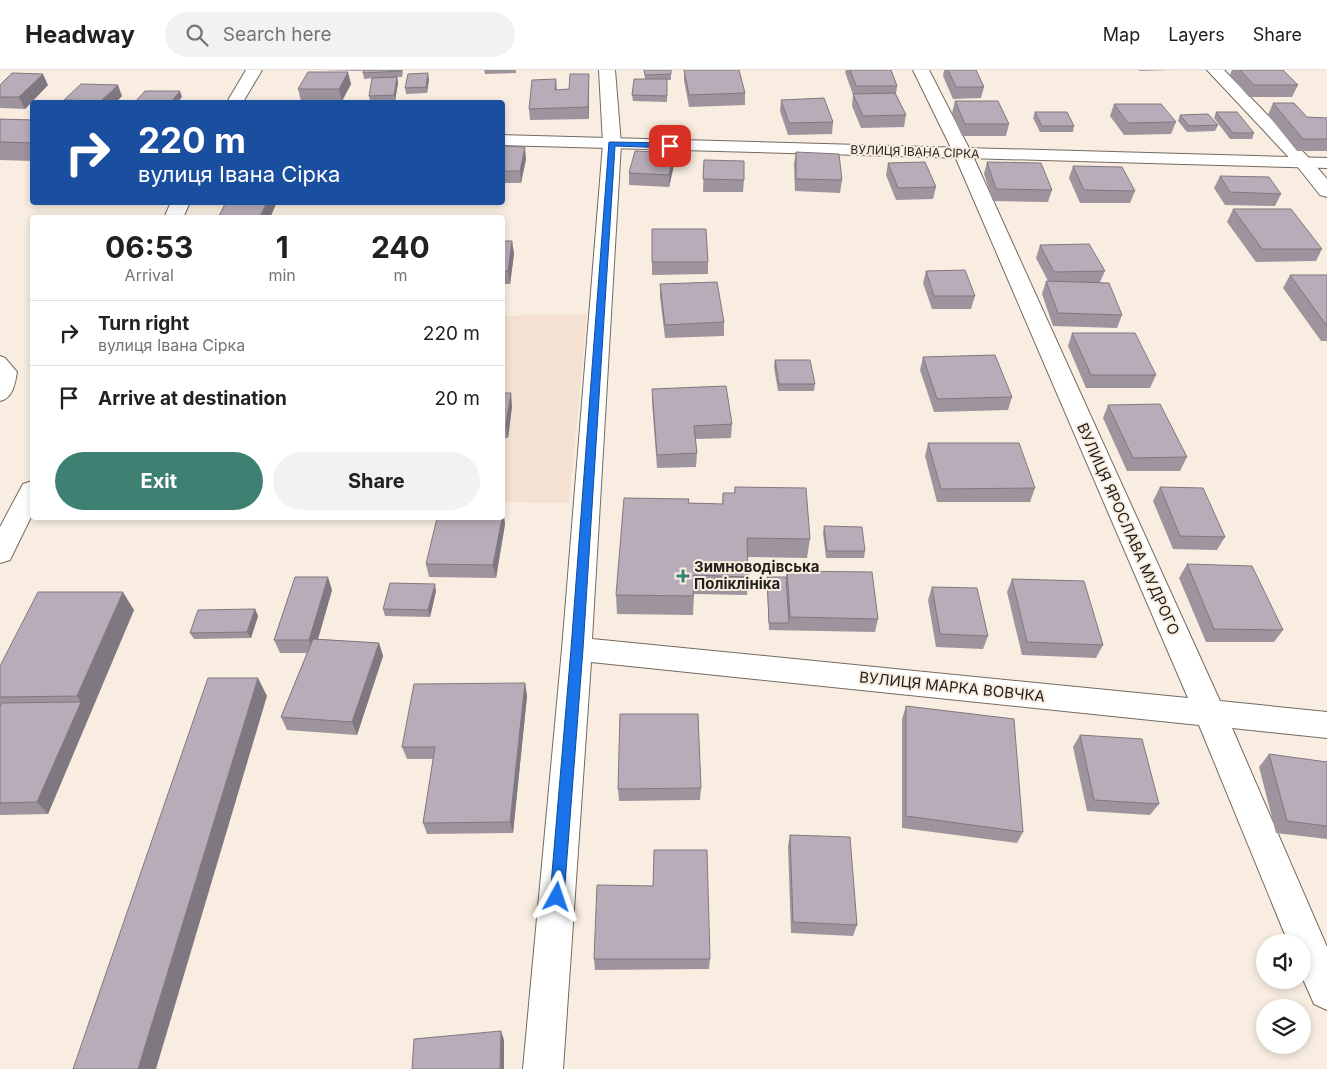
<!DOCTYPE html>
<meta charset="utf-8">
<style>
:root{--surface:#fff;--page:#f2f2f2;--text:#202124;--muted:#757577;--line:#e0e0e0;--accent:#3e8072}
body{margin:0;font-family:Inter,sans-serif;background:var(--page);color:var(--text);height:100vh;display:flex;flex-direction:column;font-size:19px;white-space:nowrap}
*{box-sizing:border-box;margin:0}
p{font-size:16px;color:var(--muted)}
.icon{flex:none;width:28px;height:28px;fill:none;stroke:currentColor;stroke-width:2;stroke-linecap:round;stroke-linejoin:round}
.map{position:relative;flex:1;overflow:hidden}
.panel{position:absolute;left:30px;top:145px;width:475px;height:305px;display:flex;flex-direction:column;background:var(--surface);border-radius:5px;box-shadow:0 2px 8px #0003}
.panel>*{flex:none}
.hud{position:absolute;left:30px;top:30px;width:475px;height:105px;border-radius:5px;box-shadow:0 2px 8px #0003;background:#1a4fa0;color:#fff;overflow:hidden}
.tools{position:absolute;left:1256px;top:864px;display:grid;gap:10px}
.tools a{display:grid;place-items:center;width:55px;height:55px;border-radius:50%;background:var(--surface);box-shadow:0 2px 8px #0003;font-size:25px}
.pin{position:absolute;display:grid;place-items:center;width:42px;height:42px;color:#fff;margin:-21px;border-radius:10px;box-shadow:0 2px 8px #0006}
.me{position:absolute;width:55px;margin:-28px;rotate:5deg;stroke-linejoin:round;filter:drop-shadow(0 0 4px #0008)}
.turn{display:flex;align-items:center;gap:18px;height:105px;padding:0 25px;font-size:22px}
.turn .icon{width:65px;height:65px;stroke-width:2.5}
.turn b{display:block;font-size:35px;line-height:42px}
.eta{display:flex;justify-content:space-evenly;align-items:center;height:85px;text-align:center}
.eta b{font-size:30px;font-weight:700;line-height:35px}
.button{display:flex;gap:10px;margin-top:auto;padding:10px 25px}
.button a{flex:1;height:58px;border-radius:30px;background:var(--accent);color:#fff;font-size:20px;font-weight:700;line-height:58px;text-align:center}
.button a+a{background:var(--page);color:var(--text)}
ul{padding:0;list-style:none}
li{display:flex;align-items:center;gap:15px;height:65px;padding:0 25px;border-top:1px solid var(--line)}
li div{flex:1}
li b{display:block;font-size:19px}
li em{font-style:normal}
header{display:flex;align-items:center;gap:30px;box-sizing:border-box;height:70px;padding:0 25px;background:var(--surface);border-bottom:1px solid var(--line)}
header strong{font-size:24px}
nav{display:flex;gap:28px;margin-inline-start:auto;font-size:18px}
.search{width:350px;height:45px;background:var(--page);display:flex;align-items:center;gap:12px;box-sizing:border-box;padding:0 18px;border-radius:28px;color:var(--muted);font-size:19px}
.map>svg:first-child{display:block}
</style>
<header>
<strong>Headway</strong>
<div class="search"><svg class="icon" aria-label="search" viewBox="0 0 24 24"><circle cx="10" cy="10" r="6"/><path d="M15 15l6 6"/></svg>Search here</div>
<nav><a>Map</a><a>Layers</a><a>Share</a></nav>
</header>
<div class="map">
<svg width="1327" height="999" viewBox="0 0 1327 999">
<rect width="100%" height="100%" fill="#f8ede0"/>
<path fill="#f4e1d1" d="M587,244L569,433L503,432L502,246Z"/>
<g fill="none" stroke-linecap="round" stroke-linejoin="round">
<defs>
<path id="lane" d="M0,286L5,288L17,302C15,314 13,328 0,331Z"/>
<path id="street" d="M246,0H262L243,32H227Z
M599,0H615L621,74L592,569L1188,628L954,84L913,0H929L972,84L1220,631L1327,642V668L1232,658L1327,877V940L1314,934L1302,907V872H1288L1199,655L591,592L563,999H523L562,579L603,74Z
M1207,0H1224L1309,88L1327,109V127L1320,125L1297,96Z
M171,132H190L183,148H164Z
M32,411V445L10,490L0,493V457L23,414Z"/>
<path id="secondary" d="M502,65L1327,88V98L502,75Z"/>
</defs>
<use href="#lane" stroke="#746a5f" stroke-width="2"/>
<use href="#street" stroke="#746a5f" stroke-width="2"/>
<use href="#secondary" stroke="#746a5f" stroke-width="2"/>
<use href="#lane" fill="#fff" fill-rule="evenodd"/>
<use href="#street" fill="#fff" fill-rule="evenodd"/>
<use href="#secondary" fill="#fff" fill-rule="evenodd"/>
</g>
<path fill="#9d949d" d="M320,0H362L361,1Z
M403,0L402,7H397L398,13L395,31L370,32L369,26L372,8L364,9L363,3Z
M484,0H516V3L485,4Z
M644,0H671V10H667V32L633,31L632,25L645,9Z
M684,0L745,23V35L689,37L684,10Z
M846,0H891L897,16L896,24L906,45L904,57L861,58L852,36L853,25L845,2Z
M944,0H976L984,17L981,28L953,29L943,6Z
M1139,0H1171L1139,1Z
M1232,0H1283L1298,15L1292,27H1249L1230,5Z
M589,4V49L530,50L529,39L556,9L557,20L569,19Z
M429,9L427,23L406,24L405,18Z
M351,14L342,31H301L298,19Z
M0,15H48L25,39L0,38Z
M122,26L116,32H65L64,30Z
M781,30L833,52L832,64L788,65L780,41Z
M955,31L1009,54L1006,66H962L952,43Z
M1273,33L1307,47L1327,48V81H1297L1268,45Z
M1114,34L1176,52L1171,64L1124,65L1110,46Z
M1035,42L1074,56L1073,62H1040L1033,48Z
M1216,42L1254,63L1252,69H1230L1214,48Z
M1180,45L1218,55L1215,61L1187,62L1178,51Z
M0,49L32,50V91L0,90Z
M502,76L526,89L521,113H502Z
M796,82L842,110L840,123L795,121L794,94Z
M704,90L744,110L743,122H703Z
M987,92L1052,120L1048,132L993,131L984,104Z
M888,93L936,117L933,129L896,130L886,105Z
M674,95L669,117L629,115V103Z
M1073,96L1135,121L1130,133H1080L1069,108Z
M1220,106L1281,124L1275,136L1225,135L1214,118Z
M226,132L270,148H219V146Z
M1233,139L1322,179L1316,191L1256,192L1227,152Z
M652,159L708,192V204L652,205Z
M502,171H512L514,184L510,214H502Z
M1040,175L1105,201L1100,212L1122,245L1117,258L1053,256L1042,224L1046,211H1048L1036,188Z
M926,201L975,226L971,239H932L923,213Z
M1290,205H1327V271H1321L1283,218Z
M660,214L724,252V266L665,268L660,227Z
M1072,263L1156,305L1150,318H1086L1068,276Z
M923,287L1012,327L1008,340L934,342L920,300Z
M775,290L815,314L814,321H778L774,297Z
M652,319L732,354L731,368L695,369L697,383L696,397L657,398L652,332Z
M502,323L512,336L508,368H502Z
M1108,335L1187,387L1180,401H1127L1103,348Z
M928,373L1035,418L1030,432H937L925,386Z
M735,417L810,469L807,488L748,487V507L747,525L694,524L693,545L617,544L616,525L688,433L722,434L723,423H734Z
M1160,417L1225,467L1217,480L1173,479L1153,431Z
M503,440L505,454L496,508L429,507L426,494Z
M824,456L865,481L864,488H826L823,463Z
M1187,494L1283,560L1274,572H1206L1179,508Z
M787,501L878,549L875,562L769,560L767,513V507H786Z
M1012,509L1103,575L1096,588L1022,585L1007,522Z
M932,517L988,566L983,579L936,577L928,530Z
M332,520L318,569L379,573L383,586L357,665L287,660L281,647L307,583H280L274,570Z
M436,521L430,547L385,546L383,539Z
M255,539L258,546L251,568L194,569L190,563Z
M134,540L48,744L0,745V596Z
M525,613L527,626L513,763L427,764L423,753L433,689H407L402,677Z
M906,636L1023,762L1017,773L902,758V649Z
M1080,665L1159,734L1150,745L1087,741L1073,677Z
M1269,684L1327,692V769L1276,763L1259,697Z
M701,718L700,730L619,731L618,719Z
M790,765L857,855L853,866L791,863L788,776Z
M653,816L710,889L709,899L595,900L594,889Z"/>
<path fill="#807880" d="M348,2L351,14L342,31L339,19Z
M428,3L429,9L427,23L426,17Z
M43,4L48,15L25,39L19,27Z
M589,4V49L588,37Z
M397,7L398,13L395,31L394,25Z
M118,15L122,26L116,32H101V31Z
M180,21L182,27L178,32H171Z
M525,77L526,89L521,113L520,101Z
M674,83V95L669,117V105Z
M267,132H277L270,148H260V146Z
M512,171L514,184L510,214L508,201Z
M511,323L512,336L508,368L506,354Z
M503,440L505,454L496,508L493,495L502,448Z
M328,507L332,520L314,583L309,570Z
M435,514L436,521L430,547L428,540Z
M123,522L134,540L48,744L37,732L81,632L77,626Z
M255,539L258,546L251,568L247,562Z
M379,573L383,586L357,665L352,652Z
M258,608L267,626L156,999H138Z
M525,613L527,626L513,763L510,752Z
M501,961L504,970V999H500Z"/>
<path fill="#b7acb7" stroke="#807880" d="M363,0H401V1L363,3Z
M644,0H671V4L645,5Z
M684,0H739L745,23L689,25Z
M850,0H891L897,16H856Z
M948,0H976L984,17H956Z
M1240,0H1283L1298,15H1254Z
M308,2H348L339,19H298Z
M12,3L43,4L19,27H0V15Z
M428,3L426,17L405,18L408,4Z
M570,4H589L588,37L529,39L532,10L556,9L555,20L569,19Z
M397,7L394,25L369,26L372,8Z
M634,9H667V26L632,25Z
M81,14L118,15L101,31L64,30Z
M145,21H180L171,32H135Z
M895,23L906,45L863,46L853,24Z
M824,28L833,52L789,53L781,30Z
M955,31H998L1009,54H965Z
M1273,33H1294L1307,47L1327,48V69H1303Z
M1114,34H1161L1176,52L1128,53Z
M1035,42H1067L1074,56H1042Z
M1216,42H1237L1254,63H1233Z
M1208,44L1218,55L1189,56L1180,45Z
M0,49L32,50V73L0,72Z
M502,76L525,77L520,101H502Z
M635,81L674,83L669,105L629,103Z
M796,82L839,84L842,110L796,109Z
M704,90L744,91V110L703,109Z
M925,92L936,117L898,118L888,93Z
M987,92L1041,93L1052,120L996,119Z
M1073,96L1122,97L1135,121L1084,120Z
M1220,106L1269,107L1281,124L1230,122Z
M226,132H267L260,146H219Z
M1233,139H1291L1322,179H1262Z
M652,159H706L708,192H652Z
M502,171H512L508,201L502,202Z
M1089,174L1105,201L1054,202L1040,175Z
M965,200L975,226H934L926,201Z
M1290,205H1327V256Z
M1046,211L1109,213L1122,245L1058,243Z
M717,212L724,252L665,255L660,214Z
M1072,263H1135L1156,305H1091Z
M995,285L1012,327L937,329L923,287Z
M775,290H810L815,314H779Z
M726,316L732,354L694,356L697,383L657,385L652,319Z
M502,323H511L506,354H502Z
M1160,334L1187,387L1133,388L1108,335Z
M928,373H1019L1035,418L941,419Z
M735,417L806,418L810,469L747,468L748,507L694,505L693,526L616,525L624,428L689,429L688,433L723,434V423H735Z
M1160,417L1203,418L1225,467L1180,466Z
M437,448H502L493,495L426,494Z
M824,456L862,457L865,481H827Z
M1187,494L1252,496L1283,560L1214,559Z
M787,501L872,502L878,549L790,547Z
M295,507H328L309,570H274Z
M767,507H786L789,553H769Z
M1012,509L1084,511L1103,575L1027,572Z
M390,513L435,514L428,540L383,539Z
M932,517L977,518L988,566L940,564Z
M38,522H123L77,626L0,627V596Z
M255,539L247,562L190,563L198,540Z
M313,569L379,573L352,652L281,647Z
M208,608H258L138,999H73Z
M525,613L510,752L423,753L435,677H402L414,614Z
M81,632L37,732L0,733V637L2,633Z
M906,636L1014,649L1023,762L906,746Z
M620,644H698L701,718L618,719Z
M1080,665L1142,669L1159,734L1094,730Z
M1269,684L1327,692V756L1287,751Z
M790,765L850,767L857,855L793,852Z
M654,780H707L710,889H594L597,815L653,816Z
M501,961L500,999H412L414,969Z"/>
<path fill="#1a73e8" stroke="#114b97" d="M609,72L670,73L674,76L670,78L615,76L583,579L564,827L562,832L557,834L552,832L550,827L571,579Z"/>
<path fill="#3e8072" stroke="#f8ede0" stroke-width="2" d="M680.5 498.5h5v5h5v5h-5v5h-5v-5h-5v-5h5z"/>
<g text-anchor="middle" stroke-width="4" stroke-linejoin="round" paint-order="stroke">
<g font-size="12" fill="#231f1a" stroke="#f8ede0">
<text transform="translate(915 82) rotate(2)" y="4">ВУЛИЦЯ ІВАНА СІРКА</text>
</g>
<g font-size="15" fill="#231f1a" stroke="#f8ede0">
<text transform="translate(1128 459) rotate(66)" y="5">ВУЛИЦЯ ЯРОСЛАВА МУДРОГО</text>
<text transform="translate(952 617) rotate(6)" y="5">ВУЛИЦЯ МАРКА ВОВЧКА</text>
</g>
<g font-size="15" font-weight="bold" fill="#231f1a" stroke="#f8ede0" text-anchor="start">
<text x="694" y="502">Зимноводівська<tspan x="694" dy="17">Поліклініка</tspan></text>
</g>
</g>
</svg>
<div class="tools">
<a><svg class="icon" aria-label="sound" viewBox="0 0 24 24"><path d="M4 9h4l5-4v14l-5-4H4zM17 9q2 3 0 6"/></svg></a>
<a><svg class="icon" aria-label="layers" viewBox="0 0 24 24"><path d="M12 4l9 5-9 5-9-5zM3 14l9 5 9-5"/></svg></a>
</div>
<div class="pin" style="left:670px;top:76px;background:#d93025"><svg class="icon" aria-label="arrive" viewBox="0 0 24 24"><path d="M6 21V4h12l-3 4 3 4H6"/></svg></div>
<svg class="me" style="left:557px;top:827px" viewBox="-20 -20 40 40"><path d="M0-17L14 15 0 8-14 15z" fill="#1a73e8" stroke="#fff" stroke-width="4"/></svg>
<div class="hud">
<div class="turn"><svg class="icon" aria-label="right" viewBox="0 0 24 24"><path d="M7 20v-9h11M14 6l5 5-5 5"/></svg><div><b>220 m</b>вулиця Івана Сірка</div></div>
</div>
<section class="panel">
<div class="eta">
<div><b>06:53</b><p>Arrival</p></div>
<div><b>1</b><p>min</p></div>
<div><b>240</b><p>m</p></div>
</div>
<ul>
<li><svg class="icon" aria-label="right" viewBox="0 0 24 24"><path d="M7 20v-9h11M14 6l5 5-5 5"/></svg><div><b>Turn right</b><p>вулиця Івана Сірка</p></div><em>220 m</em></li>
<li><svg class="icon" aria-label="arrive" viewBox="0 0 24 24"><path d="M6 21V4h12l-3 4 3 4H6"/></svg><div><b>Arrive at destination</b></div><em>20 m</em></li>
</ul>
<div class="button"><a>Exit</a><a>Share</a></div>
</section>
</div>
